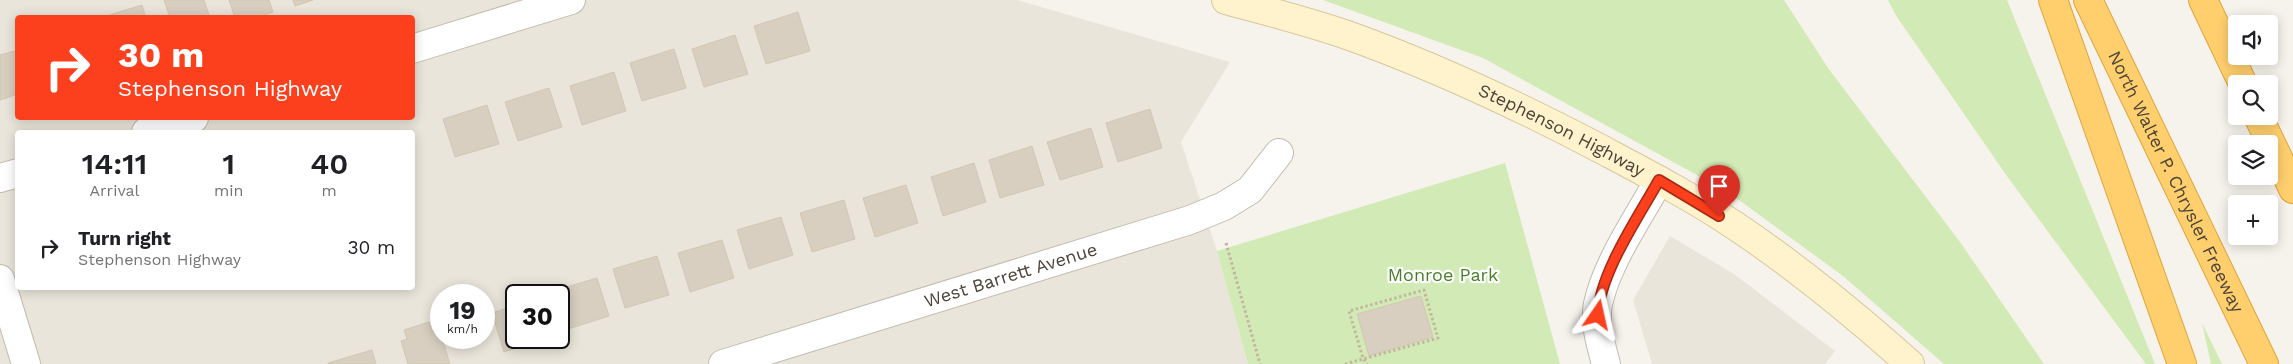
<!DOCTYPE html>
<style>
:root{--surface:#fff;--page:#f6f6f6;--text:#202124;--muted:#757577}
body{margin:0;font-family:"Work Sans",sans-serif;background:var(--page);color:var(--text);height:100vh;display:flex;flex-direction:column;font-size:19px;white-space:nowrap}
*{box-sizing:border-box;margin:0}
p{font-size:16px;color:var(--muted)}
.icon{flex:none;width:28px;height:28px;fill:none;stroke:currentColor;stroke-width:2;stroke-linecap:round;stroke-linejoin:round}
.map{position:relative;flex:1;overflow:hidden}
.panel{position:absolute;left:15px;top:130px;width:400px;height:160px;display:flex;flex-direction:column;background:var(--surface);border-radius:5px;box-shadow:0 2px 12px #0003}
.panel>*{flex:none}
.hud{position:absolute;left:15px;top:15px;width:400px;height:105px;border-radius:5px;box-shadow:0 2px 12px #0003;background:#fc3f1d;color:#fff;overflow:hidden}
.tools{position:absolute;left:2228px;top:15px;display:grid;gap:10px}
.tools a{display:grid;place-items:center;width:50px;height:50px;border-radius:5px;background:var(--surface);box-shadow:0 2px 12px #0003;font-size:25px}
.speed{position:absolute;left:430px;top:284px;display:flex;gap:10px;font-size:25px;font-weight:700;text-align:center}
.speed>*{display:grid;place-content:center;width:65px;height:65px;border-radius:50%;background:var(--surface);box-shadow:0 2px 12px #0003;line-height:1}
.speed small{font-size:12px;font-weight:400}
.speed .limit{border:2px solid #111;border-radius:8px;background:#fff;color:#111}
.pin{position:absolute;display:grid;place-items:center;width:42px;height:42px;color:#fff;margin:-51px -21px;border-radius:50% 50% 50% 0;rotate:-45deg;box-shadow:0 0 5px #0007}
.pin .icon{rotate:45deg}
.me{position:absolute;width:55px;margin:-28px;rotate:11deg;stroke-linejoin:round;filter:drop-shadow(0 0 4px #0008)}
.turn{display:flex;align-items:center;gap:18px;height:105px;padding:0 20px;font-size:22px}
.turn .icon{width:65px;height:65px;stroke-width:2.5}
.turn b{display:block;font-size:35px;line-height:42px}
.eta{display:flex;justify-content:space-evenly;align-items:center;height:85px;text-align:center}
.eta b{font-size:30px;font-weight:600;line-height:35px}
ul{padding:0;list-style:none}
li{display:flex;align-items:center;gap:15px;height:65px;padding:0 20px}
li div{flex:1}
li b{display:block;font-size:19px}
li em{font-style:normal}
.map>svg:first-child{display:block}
</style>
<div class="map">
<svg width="2293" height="364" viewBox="0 0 2293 364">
<rect width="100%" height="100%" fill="#f6f3ec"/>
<path fill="#eae5da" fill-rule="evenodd" d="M0,0H1017L1230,62L1181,142L1217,251L1248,364H0ZM18,18H412V118H18ZM18,132H412V288H18ZM441,295H484V338H441ZM516,295H559V338H516Z
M1670,236L1734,274L1835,351L1825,364H1652L1633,300Z"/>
<path fill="#d2eab5" d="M1323,0H1784L1828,68L1960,242L2044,364H1944L1843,276L1728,192L1483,58Z
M1888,0H2007L2155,364H2146L2009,179L1897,17Z
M1505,163L1560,364H1248L1217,251Z
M2202,323L2222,364H2211Z"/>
<path fill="#d8cfc1" stroke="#d3c7b4" d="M164,0H204L210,18H170Z
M229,0H269L273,12L256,18H235Z
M293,0H313L295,6Z
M142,5L146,18H106V16Z
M798,12L810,51L766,64L754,26Z
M735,35L748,74L704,87L692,49Z
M674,49L686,88L642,101L630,63Z
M18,50V94L0,100V55Z
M614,72L626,111L582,125L570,86Z
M549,88L562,127L518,141L505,102Z
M487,105L499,144L455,157L443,119Z
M1150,109L1162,148L1118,162L1106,123Z
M1091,128L1103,167L1060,180L1047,142Z
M1032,146L1044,185L1000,198L989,160Z
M974,163L986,202L943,216L931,177Z
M906,185L918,223L875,237L863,198Z
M844,200L855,239L812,252L800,213Z
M781,217L793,255L749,269L737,230Z
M722,240L734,278L690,292L678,253Z
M657,256L669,295L625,308L613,269Z
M597,278L609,316L565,330L559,310V295H554L553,291Z
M1421,296L1433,337L1369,356L1357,314Z
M516,305V338H548L504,352L492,313Z
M429,322L432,331L439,329L450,364H408L401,341L407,339L404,330Z
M372,350L376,364H328V363Z"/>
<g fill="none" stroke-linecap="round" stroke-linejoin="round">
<defs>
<g id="street">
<path d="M412,49L571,0"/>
<path d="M146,132L194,118"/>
<path d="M0,178L18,173"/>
<path d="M0,279L26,364"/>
<path id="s1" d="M723,364L1190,220L1224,206L1250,190L1279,153"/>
<path d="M1606,364C1601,345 1594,323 1598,304C1607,262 1639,217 1659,180"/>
</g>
<g id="secondary">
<path id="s2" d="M1226,0C1266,11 1307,21 1347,35C1434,66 1519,106 1601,149C1646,173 1692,197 1734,225C1797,267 1854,314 1910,364"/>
</g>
<g id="highway">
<path d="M2053,0L2182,364"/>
<path id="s3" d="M2088,0L2264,364"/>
<path d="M2203,0L2243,84"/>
<path d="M2258,116L2293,189"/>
</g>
</defs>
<use href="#street" stroke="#c2bbae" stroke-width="30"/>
<use href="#secondary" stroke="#d6c79b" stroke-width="30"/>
<use href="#highway" stroke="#e0a43c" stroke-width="30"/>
<path stroke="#c4b79f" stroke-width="3" stroke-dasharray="2.5 2.5" stroke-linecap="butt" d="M1226,243L1260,364
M1345,364L1438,338L1424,290L1349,311L1363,358L1367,364"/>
<use href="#street" stroke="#fff" stroke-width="28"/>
<use href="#secondary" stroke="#fff3cd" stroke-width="28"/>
<use href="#highway" stroke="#ffcf6e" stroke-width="28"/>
</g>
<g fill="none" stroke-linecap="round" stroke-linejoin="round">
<defs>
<path id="route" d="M1598,315C1599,274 1639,216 1659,180L1719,216"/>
</defs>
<use href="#route" stroke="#a42913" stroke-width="12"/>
<use href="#route" stroke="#fc3f1d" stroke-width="9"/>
</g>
<g text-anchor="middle" stroke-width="4.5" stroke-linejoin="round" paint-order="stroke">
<g font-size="18" fill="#4b4439" stroke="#fff">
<text dy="6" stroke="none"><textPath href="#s2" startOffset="361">Stephenson Highway</textPath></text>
<text dy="6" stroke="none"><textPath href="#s3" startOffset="202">North Walter P. Chrysler Freeway</textPath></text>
<text dy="6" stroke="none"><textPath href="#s1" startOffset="301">West Barrett Avenue</textPath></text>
</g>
<g font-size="18" fill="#4a7f2a" stroke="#fff">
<text x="1443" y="281">Monroe Park</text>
</g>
</g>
</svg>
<div class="tools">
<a><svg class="icon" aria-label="sound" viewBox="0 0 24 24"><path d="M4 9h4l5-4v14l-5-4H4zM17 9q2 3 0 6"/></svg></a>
<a><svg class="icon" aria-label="search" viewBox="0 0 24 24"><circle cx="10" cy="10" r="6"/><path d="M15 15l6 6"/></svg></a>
<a><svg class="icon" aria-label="layers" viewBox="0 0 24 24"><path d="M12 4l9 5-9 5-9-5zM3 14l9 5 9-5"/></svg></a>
<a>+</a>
</div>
<div class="speed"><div>19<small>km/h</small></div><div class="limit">30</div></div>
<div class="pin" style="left:1719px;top:216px;background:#d93025"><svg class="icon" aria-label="arrive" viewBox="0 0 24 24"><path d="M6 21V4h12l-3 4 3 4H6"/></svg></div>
<svg class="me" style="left:1598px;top:315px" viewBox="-20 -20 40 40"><path d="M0-17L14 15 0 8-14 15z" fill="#fc3f1d" stroke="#fff" stroke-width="4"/></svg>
<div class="hud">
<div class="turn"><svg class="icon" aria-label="right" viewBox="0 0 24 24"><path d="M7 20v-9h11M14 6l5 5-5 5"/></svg><div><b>30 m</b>Stephenson Highway</div></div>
</div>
<section class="panel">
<div class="eta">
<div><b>14:11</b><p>Arrival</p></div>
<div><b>1</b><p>min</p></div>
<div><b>40</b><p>m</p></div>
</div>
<ul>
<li><svg class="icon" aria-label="right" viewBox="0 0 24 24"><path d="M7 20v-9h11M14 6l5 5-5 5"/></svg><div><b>Turn right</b><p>Stephenson Highway</p></div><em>30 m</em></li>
</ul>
</section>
</div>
